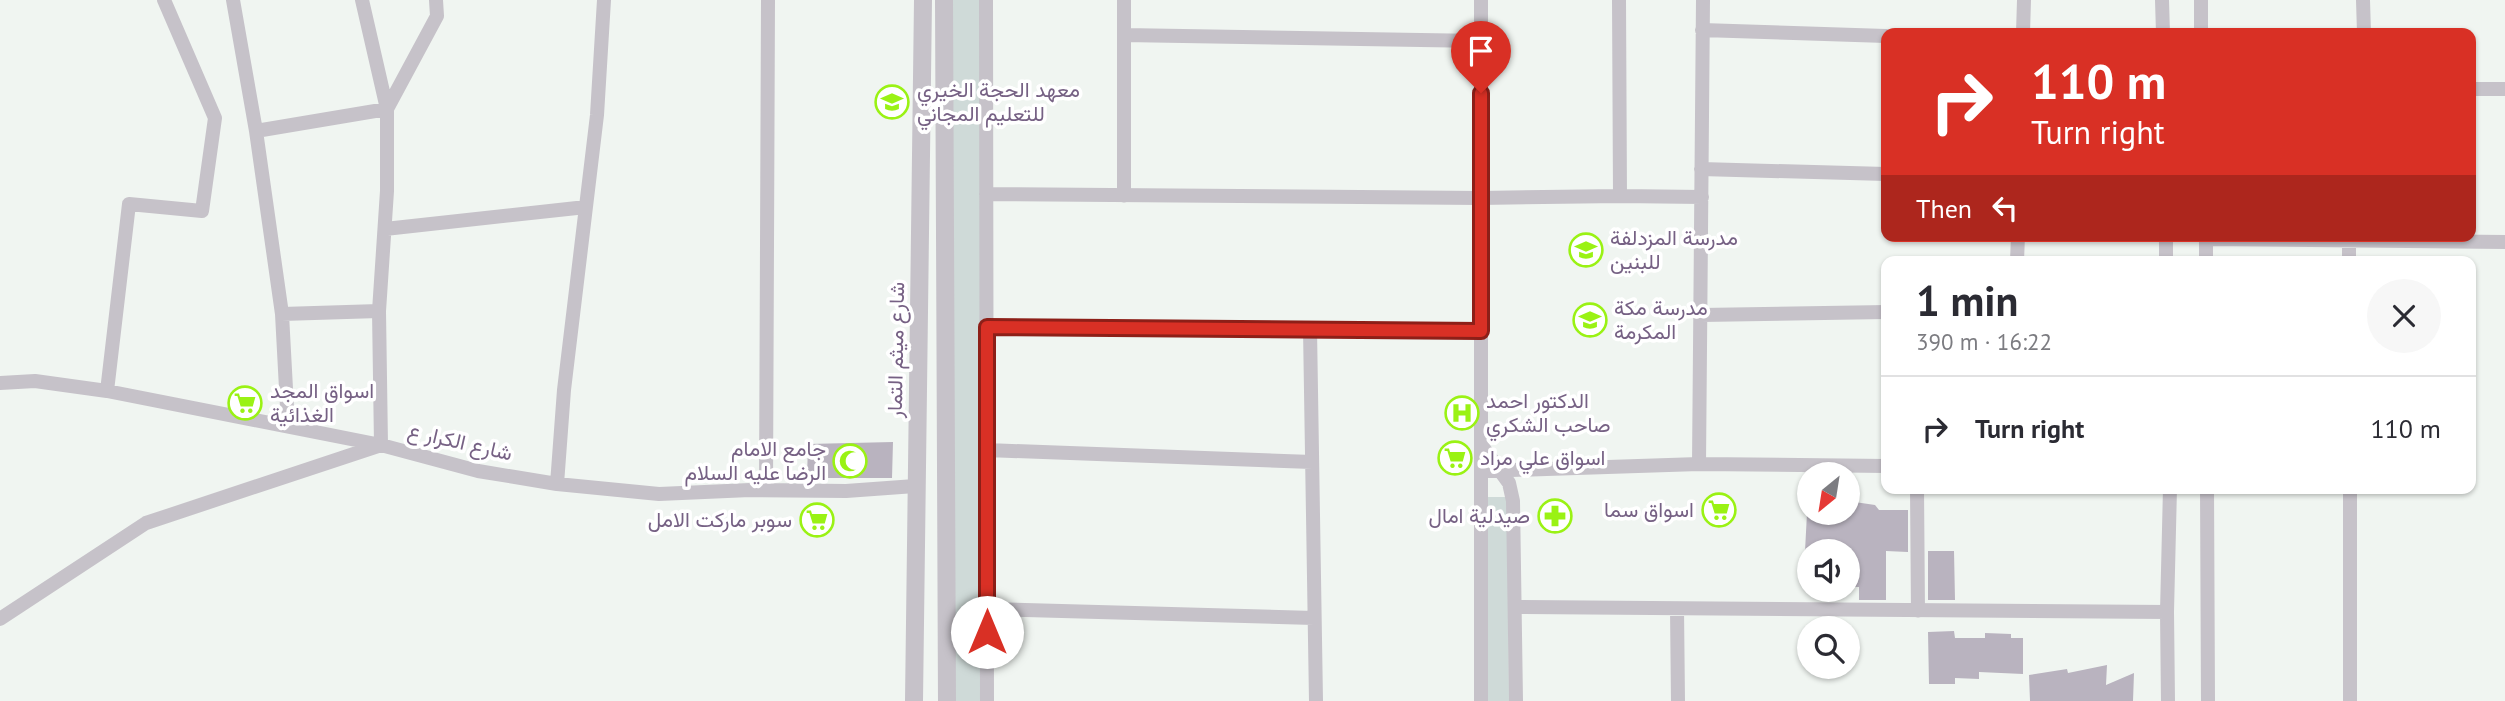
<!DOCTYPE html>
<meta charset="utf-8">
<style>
:root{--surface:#fff;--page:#f7f7f7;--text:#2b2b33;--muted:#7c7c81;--line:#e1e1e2}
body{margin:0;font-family:"PT Sans",Vazirmatn,sans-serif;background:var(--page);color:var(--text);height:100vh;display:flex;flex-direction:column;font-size:26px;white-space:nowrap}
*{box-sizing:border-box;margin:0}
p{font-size:23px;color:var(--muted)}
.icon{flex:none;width:38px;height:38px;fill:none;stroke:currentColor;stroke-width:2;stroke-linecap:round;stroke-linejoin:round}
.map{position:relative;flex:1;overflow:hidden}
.drawer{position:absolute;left:1881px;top:256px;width:595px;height:238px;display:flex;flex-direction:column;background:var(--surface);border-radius:14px;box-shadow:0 2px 5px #0004}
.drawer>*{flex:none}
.top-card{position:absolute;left:1881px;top:28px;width:595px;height:214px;border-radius:14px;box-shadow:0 2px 5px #0004;background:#d93025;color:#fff;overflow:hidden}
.needle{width:46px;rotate:210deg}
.buttons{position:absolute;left:1797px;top:462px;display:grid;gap:14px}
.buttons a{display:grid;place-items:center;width:63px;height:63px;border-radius:50%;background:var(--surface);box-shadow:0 2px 5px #0004;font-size:35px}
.pin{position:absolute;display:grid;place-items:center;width:60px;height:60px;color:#fff;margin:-72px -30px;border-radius:50% 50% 50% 0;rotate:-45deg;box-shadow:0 0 7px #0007}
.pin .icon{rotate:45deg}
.me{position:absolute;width:77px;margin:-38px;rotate:0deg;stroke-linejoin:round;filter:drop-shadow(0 0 5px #0008)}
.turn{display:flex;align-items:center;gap:24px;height:147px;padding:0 35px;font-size:32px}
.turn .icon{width:91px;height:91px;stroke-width:2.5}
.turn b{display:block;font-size:49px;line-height:60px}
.then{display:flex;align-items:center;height:66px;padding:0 35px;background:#0003;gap:14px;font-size:26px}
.round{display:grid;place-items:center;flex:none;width:74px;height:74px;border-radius:37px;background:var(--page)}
.summary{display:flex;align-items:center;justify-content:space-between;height:119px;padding:0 35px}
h1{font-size:42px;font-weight:800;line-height:52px}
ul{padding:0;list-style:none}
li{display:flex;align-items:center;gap:21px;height:105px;padding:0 35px;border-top:2px solid var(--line)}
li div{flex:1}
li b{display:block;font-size:26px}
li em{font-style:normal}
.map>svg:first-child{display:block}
</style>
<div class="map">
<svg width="2505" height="701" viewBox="0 0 2505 701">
<rect width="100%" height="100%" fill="#f0f5f1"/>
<path fill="#cfdad8" d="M951,0H980L981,701H952Z
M1486,497H1508L1509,701H1487Z"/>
<path fill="#b9b3bf" d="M893,442L892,478H807L808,444Z
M1848,501L1875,505L1879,510H1908V552L1886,551V600H1859V587H1848V551H1805L1807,513H1848Z
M1928,551H1954L1955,600H1928Z
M1954,631L1955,638H1985V633L2011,634V638H2023V674L1979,672V679L1955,678V684H1929L1928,632Z
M2107,665L2106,685L2134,673L2133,701H2030L2029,675L2067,669L2068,673Z"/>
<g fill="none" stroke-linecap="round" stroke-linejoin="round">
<path stroke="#c6c2c9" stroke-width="14" d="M233,0L256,131L282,314L288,426
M986,0L987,701
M1124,0V196
M1619,0L1620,196
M2162,0L2163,33
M2363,0L2364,33
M1702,30L1886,36
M2023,33L2024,0
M2201,33V0
M1124,35L1481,41
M2471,89H2505
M256,131L387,109L362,0
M1701,169L1886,174
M986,194L1480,198L1620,196L1702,197
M385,229L586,207
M2166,236V261
M2206,236V261
M2206,239L2505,242
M2349,240V261
M2017,261L2018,236
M282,314L379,311
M1701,315L1886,312
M987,327L1310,329
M0,383L35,381L107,391L381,445L478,471L557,484L659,494L750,490L846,491L915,486
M107,391L129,204L202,211L215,118L164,0
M1482,446L1509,483L1513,501L1516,701
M987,450L1312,462
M1699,464L1703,0
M1482,471L1699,464L1886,466
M557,484L564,390L597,115L604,0
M1917,488L1918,611
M2207,488L2208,701
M2350,488V701
M766,490L768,0
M1515,607L2167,612
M987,609L1314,618
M1677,609L1678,701
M0,619L146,523L381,445L379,311L387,191V109L437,16L436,0
M1316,701L1310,329L1481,331
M1481,701V0
M2168,701L2167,612L2170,488"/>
<path stroke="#c6c2c9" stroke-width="18" d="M944,0L947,701
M914,701L923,0"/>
</g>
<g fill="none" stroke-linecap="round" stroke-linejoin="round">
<defs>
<path id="route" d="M987,632V327L1481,331V93"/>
</defs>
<use href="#route" stroke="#8d1f18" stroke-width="18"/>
<use href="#route" stroke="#d93025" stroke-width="12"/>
</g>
<defs>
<symbol id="school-ring" viewBox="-11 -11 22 22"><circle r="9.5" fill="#fff" stroke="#9af214" stroke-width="1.5"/><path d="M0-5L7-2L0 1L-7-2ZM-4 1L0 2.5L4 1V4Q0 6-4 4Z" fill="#9af214"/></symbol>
<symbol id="supermarket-ring" viewBox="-11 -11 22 22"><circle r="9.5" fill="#fff" stroke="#9af214" stroke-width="1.5"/><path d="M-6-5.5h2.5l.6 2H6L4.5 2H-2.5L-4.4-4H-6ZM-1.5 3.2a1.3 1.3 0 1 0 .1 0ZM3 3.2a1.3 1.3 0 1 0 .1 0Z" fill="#9af214"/></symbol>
<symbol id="hospital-ring" viewBox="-11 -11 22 22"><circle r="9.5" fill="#fff" stroke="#9af214" stroke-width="1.5"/><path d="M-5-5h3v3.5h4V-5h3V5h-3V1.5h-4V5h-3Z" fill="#9af214"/></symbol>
<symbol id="mosque-ring" viewBox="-11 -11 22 22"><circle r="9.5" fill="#fff" stroke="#9af214" stroke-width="1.5"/><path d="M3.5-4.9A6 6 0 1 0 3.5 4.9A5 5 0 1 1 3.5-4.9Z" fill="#9af214"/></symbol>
<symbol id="pharmacy-ring" viewBox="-11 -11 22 22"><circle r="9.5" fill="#fff" stroke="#9af214" stroke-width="1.5"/><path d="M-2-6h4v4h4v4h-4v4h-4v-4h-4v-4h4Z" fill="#9af214"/></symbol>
</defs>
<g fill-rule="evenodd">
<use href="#school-ring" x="873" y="83" width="38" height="38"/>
<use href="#school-ring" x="1567" y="231" width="38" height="38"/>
<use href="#school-ring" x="1571" y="301" width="38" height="38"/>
<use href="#supermarket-ring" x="226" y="384" width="38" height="38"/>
<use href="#hospital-ring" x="1443" y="394" width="38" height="38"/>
<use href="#supermarket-ring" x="1436" y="439" width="38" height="38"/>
<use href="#mosque-ring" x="831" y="442" width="38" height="38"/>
<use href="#supermarket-ring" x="1700" y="491" width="38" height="38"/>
<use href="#pharmacy-ring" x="1536" y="497" width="38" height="38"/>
<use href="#supermarket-ring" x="798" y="501" width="38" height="38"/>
</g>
<g text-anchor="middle" stroke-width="7" stroke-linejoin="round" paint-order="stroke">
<g font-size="21" fill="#766184" stroke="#fff" text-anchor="start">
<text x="917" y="97">معهد الحجة الخيري<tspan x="917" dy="24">للتعليم المجاني</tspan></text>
<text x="1610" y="245">مدرسة المزدلفة<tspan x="1610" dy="24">للبنين</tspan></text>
<text x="1614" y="315">مدرسة مكة<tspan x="1614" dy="24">المكرمة</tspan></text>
<text x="270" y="398">اسواق المجد<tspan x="270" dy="24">الغذائية</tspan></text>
<text x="1486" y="408">الدكتور احمد<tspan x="1486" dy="24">صاحب الشكري</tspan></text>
<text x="826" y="456" text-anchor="end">جامع الامام<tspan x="826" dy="24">الرضا عليه السلام</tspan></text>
<text x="1480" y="465">اسواق علي مراد</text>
<text x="1694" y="517" text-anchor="end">اسواق سما</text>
<text x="1530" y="523" text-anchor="end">صيدلية امال</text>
<text x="792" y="527" text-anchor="end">سوبر ماركت الامل</text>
</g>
<g font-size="21" fill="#766184" stroke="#fff">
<text transform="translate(896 350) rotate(-89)" y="7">شارع ميثم التمار</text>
<text transform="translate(460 442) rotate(13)" y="7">شارع الكرار ع</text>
</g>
</g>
</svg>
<div class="buttons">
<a><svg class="needle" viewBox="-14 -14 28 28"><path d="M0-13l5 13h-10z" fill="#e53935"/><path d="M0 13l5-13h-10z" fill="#7c7c81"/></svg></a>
<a><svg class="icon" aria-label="sound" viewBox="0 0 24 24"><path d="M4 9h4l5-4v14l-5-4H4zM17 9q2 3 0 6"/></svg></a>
<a><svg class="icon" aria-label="search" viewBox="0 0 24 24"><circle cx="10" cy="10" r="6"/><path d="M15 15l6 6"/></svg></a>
</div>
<div class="pin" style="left:1481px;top:93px;background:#d93025"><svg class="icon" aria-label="arrive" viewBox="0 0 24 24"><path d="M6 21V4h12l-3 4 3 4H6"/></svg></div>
<svg class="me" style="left:987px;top:632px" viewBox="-20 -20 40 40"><circle r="19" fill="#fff"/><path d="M0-13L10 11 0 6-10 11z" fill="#d93025"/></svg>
<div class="top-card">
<div class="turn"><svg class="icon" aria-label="right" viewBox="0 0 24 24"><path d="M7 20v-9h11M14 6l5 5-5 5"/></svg><div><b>110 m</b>Turn right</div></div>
<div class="then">Then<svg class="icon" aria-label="left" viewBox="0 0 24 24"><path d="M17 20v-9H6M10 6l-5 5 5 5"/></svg></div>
</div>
<section class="drawer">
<div class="summary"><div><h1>1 min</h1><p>390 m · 16:22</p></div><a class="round"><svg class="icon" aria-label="close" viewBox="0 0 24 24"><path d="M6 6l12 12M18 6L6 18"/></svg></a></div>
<ul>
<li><svg class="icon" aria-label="right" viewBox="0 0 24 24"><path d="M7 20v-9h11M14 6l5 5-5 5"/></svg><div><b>Turn right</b></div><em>110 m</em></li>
</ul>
</section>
</div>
